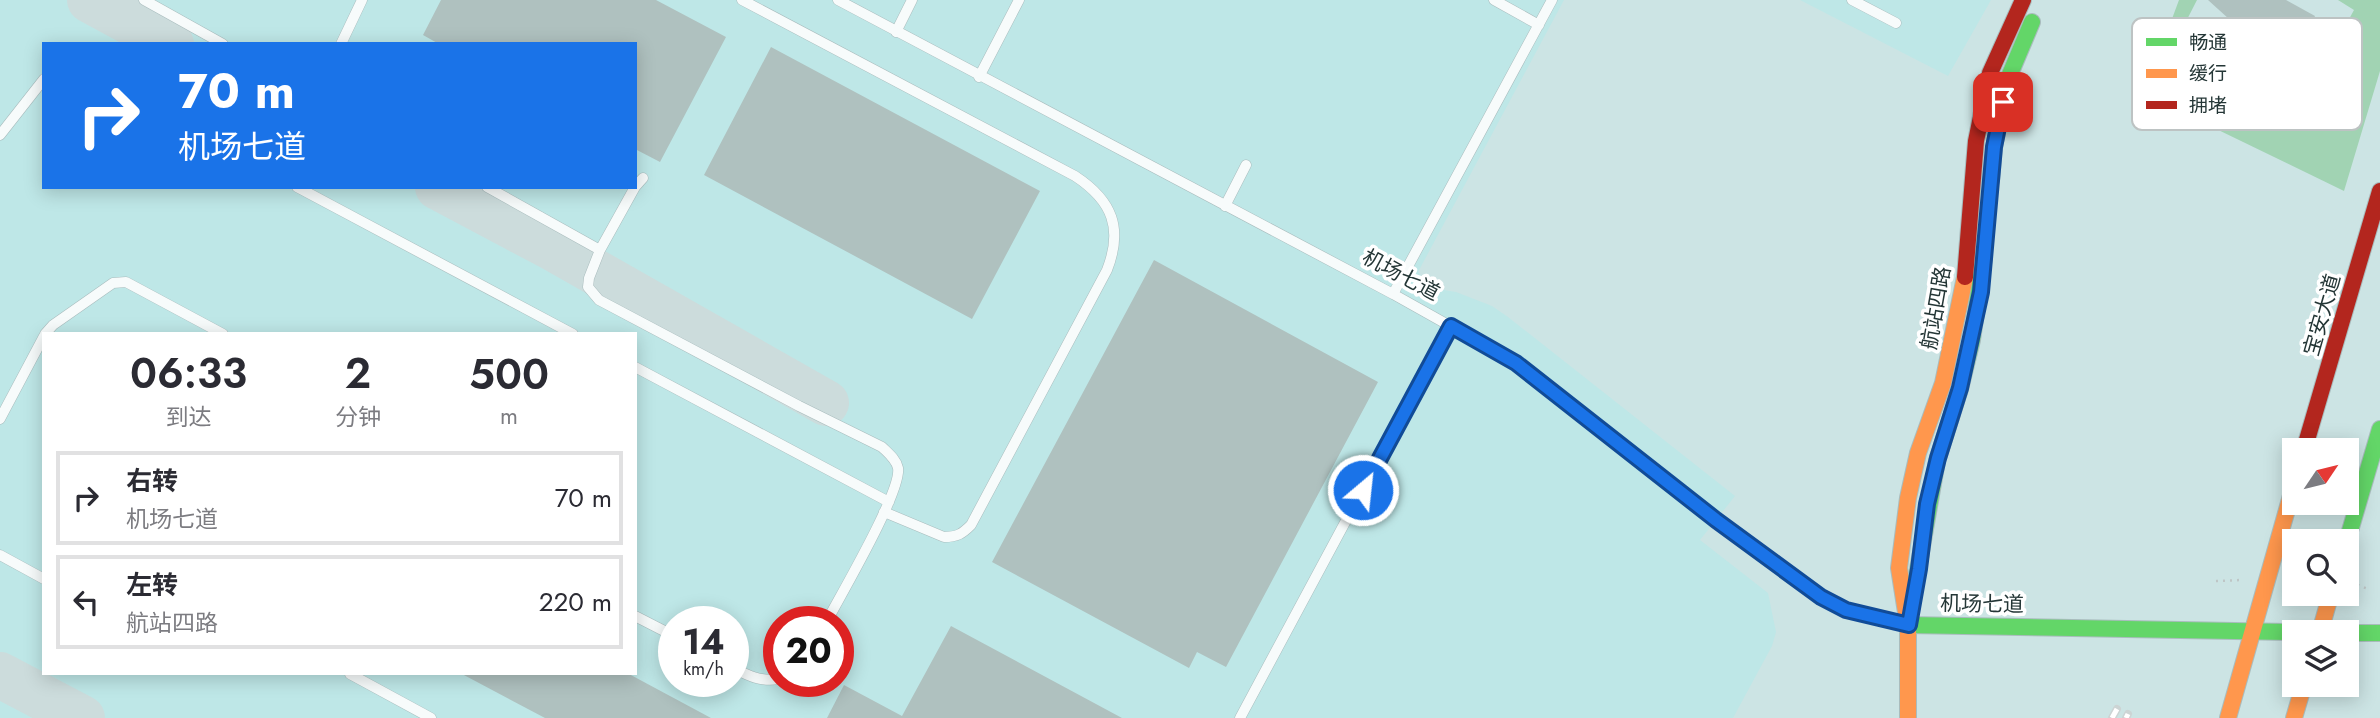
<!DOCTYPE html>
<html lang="zh">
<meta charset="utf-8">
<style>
:root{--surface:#fff;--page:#f7f7f7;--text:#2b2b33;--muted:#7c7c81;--line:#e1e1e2}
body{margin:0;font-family:Jost,"Noto Sans SC",sans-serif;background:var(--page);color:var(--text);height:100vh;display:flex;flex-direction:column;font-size:26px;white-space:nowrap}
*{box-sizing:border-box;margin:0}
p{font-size:23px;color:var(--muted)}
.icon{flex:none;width:38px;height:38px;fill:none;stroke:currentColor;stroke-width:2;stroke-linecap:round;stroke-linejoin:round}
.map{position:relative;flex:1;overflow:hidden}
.drawer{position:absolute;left:42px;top:332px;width:595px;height:343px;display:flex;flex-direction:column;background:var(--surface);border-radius:0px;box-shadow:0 4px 18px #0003}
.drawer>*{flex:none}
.banner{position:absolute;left:42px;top:42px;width:595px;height:147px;border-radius:0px;box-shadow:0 4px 18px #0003;background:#1a73e8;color:#fff;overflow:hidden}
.needle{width:46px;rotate:55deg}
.fabs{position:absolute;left:2282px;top:438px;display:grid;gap:14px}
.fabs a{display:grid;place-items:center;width:77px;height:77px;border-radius:0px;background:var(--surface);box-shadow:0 4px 18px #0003;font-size:35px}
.speed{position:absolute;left:658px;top:606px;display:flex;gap:14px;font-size:35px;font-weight:700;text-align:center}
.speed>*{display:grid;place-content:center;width:91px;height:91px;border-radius:50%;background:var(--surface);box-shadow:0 4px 18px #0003;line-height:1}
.speed small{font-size:18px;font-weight:400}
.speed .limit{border:10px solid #d22;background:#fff;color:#111}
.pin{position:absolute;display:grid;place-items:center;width:60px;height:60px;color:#fff;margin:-30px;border-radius:14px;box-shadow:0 4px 10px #0006}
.me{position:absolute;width:77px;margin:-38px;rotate:28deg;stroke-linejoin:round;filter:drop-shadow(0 0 5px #0008)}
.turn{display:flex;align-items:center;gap:24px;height:147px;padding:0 21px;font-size:32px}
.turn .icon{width:91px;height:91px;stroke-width:2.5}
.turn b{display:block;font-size:49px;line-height:60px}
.eta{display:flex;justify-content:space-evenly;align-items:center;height:119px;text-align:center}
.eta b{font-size:42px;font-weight:600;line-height:49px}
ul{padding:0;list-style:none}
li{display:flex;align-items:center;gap:21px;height:94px;margin:0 14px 10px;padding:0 7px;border:4px solid var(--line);border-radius:0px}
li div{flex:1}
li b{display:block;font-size:26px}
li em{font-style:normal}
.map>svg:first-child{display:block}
</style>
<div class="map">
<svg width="2380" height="718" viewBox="0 0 2380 718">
<rect width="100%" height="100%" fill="#cce4e4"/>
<path fill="#bee7e7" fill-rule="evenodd" d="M0,0H1564L1418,272L1432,288L1456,292L1492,306L1508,317L1735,496L1700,540L1768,593L1776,632L1772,646L1733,718H0ZM44,44H635V187H44ZM44,334H635V674H44ZM674,621H733V681H674ZM779,621H838V681H779Z
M1800,0H1991L1948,76Z"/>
<path fill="#a1d3b3" d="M2179,0H2197L2176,41L2300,109L2354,10L2338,0H2380V71L2344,191L2144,94Z"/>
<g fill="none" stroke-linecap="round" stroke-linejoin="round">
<path stroke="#ccdcdc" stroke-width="46" d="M90,0L171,44
M438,187L553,248L826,403
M0,675L82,718"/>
</g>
<path fill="#afc1bf" d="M441,0H656L726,37L660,162L635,149V44H439L423,35Z
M2208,0H2286L2315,16L2312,23L2323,29L2304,64L2273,52L2250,38Z
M771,47L1040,191L972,319L704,175Z
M1154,260L1378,382L1226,667L1197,652L1189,668L992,562Z
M951,626L1122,718H827L844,685L902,716Z
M462,674H629L711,718H545Z"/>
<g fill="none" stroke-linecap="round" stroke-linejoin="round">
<defs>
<path id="lane" d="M144,0L223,44
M742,0L1075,176C1113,201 1123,229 1107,270L971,525C962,534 957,537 944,537L884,512
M838,0L1393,294L1516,363L1802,584L1846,610L1905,624
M1494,0L1539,25
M1852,0L1896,23
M896,32L912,0
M341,44L362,0
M979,77L1019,0
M0,135L44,79
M297,187L573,334
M487,187L600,250L589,278L588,287L599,300L799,406L882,447C888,453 896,459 898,468C902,491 840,596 827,621
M635,187L643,178
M1225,206L1246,165
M600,250L635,187
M1393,294L1552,0
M45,334L53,325L113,283L126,282L223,334
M635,367L889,502
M0,419L44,336
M0,555L44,579
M635,616L674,636
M733,668C749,676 761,682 779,679
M350,674L431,718
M1240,718L1451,325"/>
<path id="fast" d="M1991,180L1994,147L2008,79L2032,22
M2347,541L2380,429
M1911,609L1937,461L1960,389L1972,340L1984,257
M1908,625L2294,632
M2347,633H2380"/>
<path id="slow" d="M2320,632L2331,593
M1908,718V625L1899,568L1908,498L1918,453L1943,383L1965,277
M2228,718L2294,485
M2294,718L2304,684"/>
<path id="jam" d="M1965,277L1976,141L1990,73L2023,0
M2304,450L2380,191"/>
</defs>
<use href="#lane" stroke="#a9bcbd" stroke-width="11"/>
<use href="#fast" stroke="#a9bcbd" stroke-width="18"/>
<use href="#slow" stroke="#a9bcbd" stroke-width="18"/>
<use href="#jam" stroke="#a9bcbd" stroke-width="18"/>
<path stroke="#bec6c6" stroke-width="2.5" stroke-dasharray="2 5" stroke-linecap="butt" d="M2216,581L2242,580
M2351,582L2370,590"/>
<use href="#lane" stroke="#f7fbfb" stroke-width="10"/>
<use href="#fast" stroke="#63d668" stroke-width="16"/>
<use href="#slow" stroke="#ff974d" stroke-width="16"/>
<use href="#jam" stroke="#b3261e" stroke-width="16"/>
<defs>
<path id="rail" d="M2112,718L2117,709
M2126,718L2128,714"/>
</defs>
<use href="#rail" stroke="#ccd4d4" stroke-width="8"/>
<use href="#rail" stroke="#fff" stroke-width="5" stroke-dasharray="16" stroke-linecap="butt"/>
</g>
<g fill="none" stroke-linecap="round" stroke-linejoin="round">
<defs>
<path id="route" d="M1363,490L1451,326L1516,363L1716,520L1821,597L1846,610L1909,625L1919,569L1927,504L1938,458L1960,388L1981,292L1994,147L2003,102"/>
</defs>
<use href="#route" stroke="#114b97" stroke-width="18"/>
<use href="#route" stroke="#1a73e8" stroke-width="12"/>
</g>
<g text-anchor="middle" stroke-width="7" stroke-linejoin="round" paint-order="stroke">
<g font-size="21" fill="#243636" stroke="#fff">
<text transform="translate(1401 275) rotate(28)" y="7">机场七道</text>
<text transform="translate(1936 308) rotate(-80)" y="7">航站四路</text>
<text transform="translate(2322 315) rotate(-74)" y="7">宝安大道</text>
<text transform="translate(1982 604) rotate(1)" y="7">机场七道</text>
</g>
</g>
<rect x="2132" y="18" width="230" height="112" rx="10" fill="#fff" stroke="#bdc3c3" stroke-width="2"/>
<rect x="2146" y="38" width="31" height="8" fill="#63d668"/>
<rect x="2146" y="69" width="31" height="9" fill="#ff974d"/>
<rect x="2146" y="101" width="31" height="8" fill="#b3261e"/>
<g font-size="19" fill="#243636">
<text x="2189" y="49">畅通</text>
<text x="2189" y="80">缓行</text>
<text x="2189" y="112">拥堵</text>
</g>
</svg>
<div class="fabs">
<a><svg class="needle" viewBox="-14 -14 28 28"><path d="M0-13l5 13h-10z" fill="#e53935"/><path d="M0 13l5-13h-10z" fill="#7c7c81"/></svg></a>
<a><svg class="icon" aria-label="search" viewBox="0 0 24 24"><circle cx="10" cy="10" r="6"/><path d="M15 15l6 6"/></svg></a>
<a><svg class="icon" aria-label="layers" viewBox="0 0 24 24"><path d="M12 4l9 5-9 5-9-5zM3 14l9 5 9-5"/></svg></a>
</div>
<div class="speed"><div>14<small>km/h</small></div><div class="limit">20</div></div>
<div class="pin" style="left:2003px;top:102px;background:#d93025"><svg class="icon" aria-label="arrive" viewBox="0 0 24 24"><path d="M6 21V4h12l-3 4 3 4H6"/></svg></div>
<svg class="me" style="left:1363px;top:490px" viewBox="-20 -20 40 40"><circle r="17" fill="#1a73e8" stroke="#fff" stroke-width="3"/><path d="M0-11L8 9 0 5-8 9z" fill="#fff"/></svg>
<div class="banner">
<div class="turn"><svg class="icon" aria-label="right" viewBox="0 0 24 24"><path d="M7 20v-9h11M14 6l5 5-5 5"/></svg><div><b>70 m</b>机场七道</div></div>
</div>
<section class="drawer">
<div class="eta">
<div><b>06:33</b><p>到达</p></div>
<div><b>2</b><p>分钟</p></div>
<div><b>500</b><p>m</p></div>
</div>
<ul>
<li><svg class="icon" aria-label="right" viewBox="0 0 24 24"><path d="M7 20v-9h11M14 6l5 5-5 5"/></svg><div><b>右转</b><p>机场七道</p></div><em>70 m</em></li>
<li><svg class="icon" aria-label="left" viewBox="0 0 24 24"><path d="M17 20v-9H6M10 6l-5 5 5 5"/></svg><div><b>左转</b><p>航站四路</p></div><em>220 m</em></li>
</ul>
</section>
</div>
